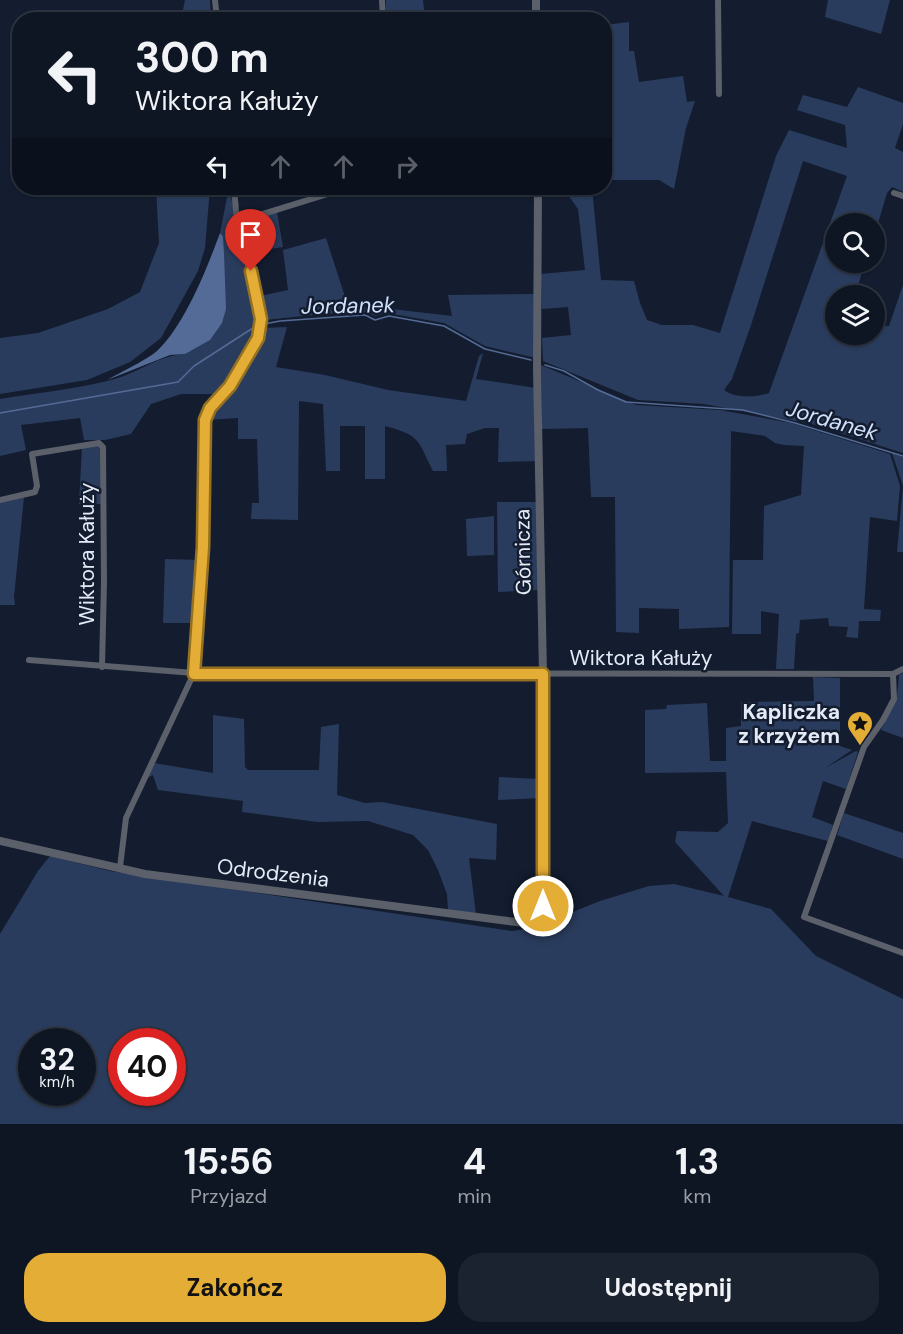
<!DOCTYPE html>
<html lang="pl">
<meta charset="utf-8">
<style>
:root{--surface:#0e1623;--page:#1c2330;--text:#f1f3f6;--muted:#9b9fa6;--line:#2e3541;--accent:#e4ad35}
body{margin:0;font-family:"DM Sans",sans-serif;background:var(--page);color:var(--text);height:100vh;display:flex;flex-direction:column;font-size:22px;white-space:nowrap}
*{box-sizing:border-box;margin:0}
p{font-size:20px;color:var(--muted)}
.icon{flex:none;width:33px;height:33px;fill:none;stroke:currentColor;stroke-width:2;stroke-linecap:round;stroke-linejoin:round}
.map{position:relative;height:1124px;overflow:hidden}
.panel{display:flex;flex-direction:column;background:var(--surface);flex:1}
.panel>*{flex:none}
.banner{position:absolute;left:12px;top:12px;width:600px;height:183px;border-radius:24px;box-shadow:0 2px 4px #0004,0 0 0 2px var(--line);background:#0e1623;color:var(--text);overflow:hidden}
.controls{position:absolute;left:825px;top:213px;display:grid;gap:12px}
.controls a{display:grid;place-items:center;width:60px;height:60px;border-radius:50%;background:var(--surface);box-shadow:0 2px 4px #0004,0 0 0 2px var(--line);font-size:30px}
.speed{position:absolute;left:18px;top:1028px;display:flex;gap:12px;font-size:30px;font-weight:700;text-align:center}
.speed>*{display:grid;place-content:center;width:78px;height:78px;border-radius:50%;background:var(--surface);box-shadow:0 2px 4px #0004,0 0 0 2px var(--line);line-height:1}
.speed small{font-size:15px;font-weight:400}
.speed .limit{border:9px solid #d22;background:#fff;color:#111}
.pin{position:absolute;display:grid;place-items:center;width:51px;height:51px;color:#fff;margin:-62px -26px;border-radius:50% 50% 50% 0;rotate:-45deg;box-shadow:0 0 6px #0007}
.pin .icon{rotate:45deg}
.me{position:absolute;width:66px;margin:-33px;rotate:0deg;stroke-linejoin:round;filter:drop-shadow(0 0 4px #0008)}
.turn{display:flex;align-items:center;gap:21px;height:126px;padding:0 24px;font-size:27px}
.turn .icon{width:78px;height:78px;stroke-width:2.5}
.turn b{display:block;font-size:42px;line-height:51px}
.lanes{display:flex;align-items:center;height:57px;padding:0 24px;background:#0003;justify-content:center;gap:30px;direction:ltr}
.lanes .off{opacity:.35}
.eta{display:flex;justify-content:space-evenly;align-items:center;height:102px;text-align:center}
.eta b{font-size:36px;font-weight:700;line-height:42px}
.primary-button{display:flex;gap:12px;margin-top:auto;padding:12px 24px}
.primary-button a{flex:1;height:69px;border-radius:24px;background:var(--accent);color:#111;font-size:24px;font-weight:700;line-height:69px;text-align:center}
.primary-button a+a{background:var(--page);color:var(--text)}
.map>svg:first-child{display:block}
</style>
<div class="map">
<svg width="903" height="1124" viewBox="0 0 903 1124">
<rect width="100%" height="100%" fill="#131d2f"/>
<path fill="#2a3c5d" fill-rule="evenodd" d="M185,0H210L211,19H185L183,10Z
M386,0H423L425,19H386Z
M828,0H890L881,34L825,17Z
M629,22V51H634L639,82L683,76L687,102L695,101L686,128L674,189L659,180H605V25Z
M858,87L903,103V124L895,148L903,152V192L892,187L887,193L875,233L874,224H836V262L865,263L858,285L861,295L836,296V334H874L875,327L889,326L903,285V453L812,424L704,404L638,400L543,361L542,338L571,335L568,307L542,309L541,274L585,270L578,209L566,192V188H592L601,280L634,281L640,303L647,320L662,325H693L720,333L776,156L789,130L847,148L845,125L797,110L803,95L847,107ZM803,161L847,176L769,393C757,397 735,399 724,390L732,379L751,325Z
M156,188H210L205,248L198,271L161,338L130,362L87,380L0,394V338L38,333L108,309L140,292L159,243Z
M229,188L257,318L255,337L228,383L217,394H181L151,404L131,434L105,440H84L80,418L21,425L26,450L0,456V399C37,393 75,389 111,380C137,374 158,355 185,354L223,236L220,233Z
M277,212L283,247L249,252L242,226L245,222Z
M326,238L348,306L383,308L452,316L448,295L534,294L536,358L485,346L444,323L387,313L375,316L366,312L323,314L265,320L260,296L288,290L283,250Z
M287,327L276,367L325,375L388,390L466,401L479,356L483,353L476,379L536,388L538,461L498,462L499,428H485L467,434L465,444L446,445L447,471H433C417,440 422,436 385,426V479H365V426H340V471H326L323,404L299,401L298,520L251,519L252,503H259L257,439H238V418L206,420L225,398V393C241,382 262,347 262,328Z
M541,365L636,405L720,410L791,423L890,454L900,486L897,521L870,517L864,609L881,610L880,621H859L858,638L846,637L848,627L829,626L828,618L800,620L799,633L796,634L794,669H776L779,614L761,611V634H732L733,560H763L764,506L801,495L804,446L784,445L775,443L765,436L731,431L729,627L679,629V609L639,608V633L616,632L615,497H591L588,428L542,429Z
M98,445L101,447L102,504H79L82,447Z
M892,453L903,457V552H897L903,486Z
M24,497L14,597L15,605H0V503Z
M497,502H538V590L498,592Z
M494,516V555L467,556L466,519Z
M165,559L199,560L195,625L192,623H163Z
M903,673V738L881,730L897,697L899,675Z
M813,677L840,678V746L852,750L825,768L856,751L858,752L846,789L823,781L812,817L833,825L828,841L752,821L728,897L771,909L816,956L903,999V1124H0V934L38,871L50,856L110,871L512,931L533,928L600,901L649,886L674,884L724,896L675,842L677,831L718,832L728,823L726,772L645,773V710L666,709L667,705L707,703L710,761H726V728L741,726V702L814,701ZM32,1041H82V1092H32ZM122,1041H172V1092H122Z
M213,715L244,719L245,767L248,770H319L321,727L339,724L337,795L365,803L382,802L497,824L496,860L469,858L476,914L448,911L447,894L438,870L428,850L413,835L368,821L317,822L242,812L243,801L158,790L153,775L147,778L154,763L213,773Z
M499,777L540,779L541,798L498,800Z
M844,813L903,833V859L837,835Z"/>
<path fill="#546b97" d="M220,233L223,236L224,254L226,309L222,323L210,340L185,354L170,355L107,380C121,372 149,359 159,349C186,322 207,268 220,233Z"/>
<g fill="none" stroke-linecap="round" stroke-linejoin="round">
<path stroke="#546b97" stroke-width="1.5" d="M264,324L280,321L365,315L375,320L389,316L444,326L485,349L531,360
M545,365L564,371L598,390L626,402L743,410L795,423L903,456
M0,413L178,382L194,366L256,326"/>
<path stroke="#5b606a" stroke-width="6" d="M215,0L217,20
M382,0L383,20
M718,0L719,94
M894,193L903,196
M237,222L347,188
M0,500L35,492L37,486L32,454L99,443L103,447L104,582L102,667
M29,660L194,673L893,674L903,669
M893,674L894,699L883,720L864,747L804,917L903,953
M120,867L126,818L194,673L203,547L205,420L210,408L230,386L258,338L261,319L251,271L237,222L234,188"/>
<path stroke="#5b606a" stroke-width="8" d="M536,0V20
M0,841L145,874L524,923L540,918L543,906V674L537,369L538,188"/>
</g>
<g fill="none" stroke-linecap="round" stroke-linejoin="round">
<defs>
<path id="route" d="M251,271L261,319L258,338L230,386L210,408L205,420L203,547L194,674H543V906"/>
</defs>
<use href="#route" stroke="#947022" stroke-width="15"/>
<use href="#route" stroke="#e4ad35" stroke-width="10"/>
</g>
<defs>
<symbol id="sight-pin" viewBox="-11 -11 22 30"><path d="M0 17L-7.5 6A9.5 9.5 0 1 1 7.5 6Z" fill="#e4ad35" stroke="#131d2f"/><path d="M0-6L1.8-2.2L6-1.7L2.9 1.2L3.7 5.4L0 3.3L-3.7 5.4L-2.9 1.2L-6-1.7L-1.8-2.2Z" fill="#111"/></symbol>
</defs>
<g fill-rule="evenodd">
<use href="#sight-pin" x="845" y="709" width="30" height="40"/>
</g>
<g text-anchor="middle" stroke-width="5" stroke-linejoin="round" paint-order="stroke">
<g font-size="21" fill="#e4ebf7" stroke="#131d2f">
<text transform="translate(523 552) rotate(-91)" y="7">Górnicza</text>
<text transform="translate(87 554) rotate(-90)" y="7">Wiktora Kałuży</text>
<text x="641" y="665">Wiktora Kałuży</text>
<text transform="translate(273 873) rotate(7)" y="7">Odrodzenia</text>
</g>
<g font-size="21" font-weight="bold" fill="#e4ebf7" stroke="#131d2f" text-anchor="end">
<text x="840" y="719">Kapliczka<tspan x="840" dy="24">z krzyżem</tspan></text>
</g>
<g font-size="22" font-style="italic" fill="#d1e0fc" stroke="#131d2f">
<text transform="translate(348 305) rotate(-1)" y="8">Jordanek</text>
<text transform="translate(832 420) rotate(16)" y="8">Jordanek</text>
</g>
</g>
</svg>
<div class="controls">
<a><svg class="icon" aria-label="search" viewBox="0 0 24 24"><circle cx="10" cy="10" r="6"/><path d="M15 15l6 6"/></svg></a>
<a><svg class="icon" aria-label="layers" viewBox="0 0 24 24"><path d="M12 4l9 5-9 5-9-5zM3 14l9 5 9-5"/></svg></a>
</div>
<div class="speed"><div>32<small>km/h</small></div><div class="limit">40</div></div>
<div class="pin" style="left:251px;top:271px;background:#d93025"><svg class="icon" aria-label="arrive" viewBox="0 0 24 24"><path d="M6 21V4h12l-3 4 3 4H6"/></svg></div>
<svg class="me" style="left:543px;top:906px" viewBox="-20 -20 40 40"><circle r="17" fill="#e4ad35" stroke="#fff" stroke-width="3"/><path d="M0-11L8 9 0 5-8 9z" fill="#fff"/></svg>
<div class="banner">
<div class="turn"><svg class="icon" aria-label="left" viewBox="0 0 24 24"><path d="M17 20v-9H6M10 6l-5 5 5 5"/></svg><div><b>300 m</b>Wiktora Kałuży</div></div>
<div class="lanes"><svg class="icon" aria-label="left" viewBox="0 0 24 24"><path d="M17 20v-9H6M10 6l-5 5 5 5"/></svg><svg class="icon off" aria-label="ahead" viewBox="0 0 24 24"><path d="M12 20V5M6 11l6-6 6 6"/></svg><svg class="icon off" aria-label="ahead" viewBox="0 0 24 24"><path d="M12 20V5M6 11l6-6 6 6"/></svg><svg class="icon off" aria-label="right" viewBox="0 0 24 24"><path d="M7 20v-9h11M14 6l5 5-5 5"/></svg></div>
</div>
</div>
<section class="panel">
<div class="eta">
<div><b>15:56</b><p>Przyjazd</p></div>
<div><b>4</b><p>min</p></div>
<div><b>1.3</b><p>km</p></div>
</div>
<div class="primary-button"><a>Zakończ</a><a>Udostępnij</a></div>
</section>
